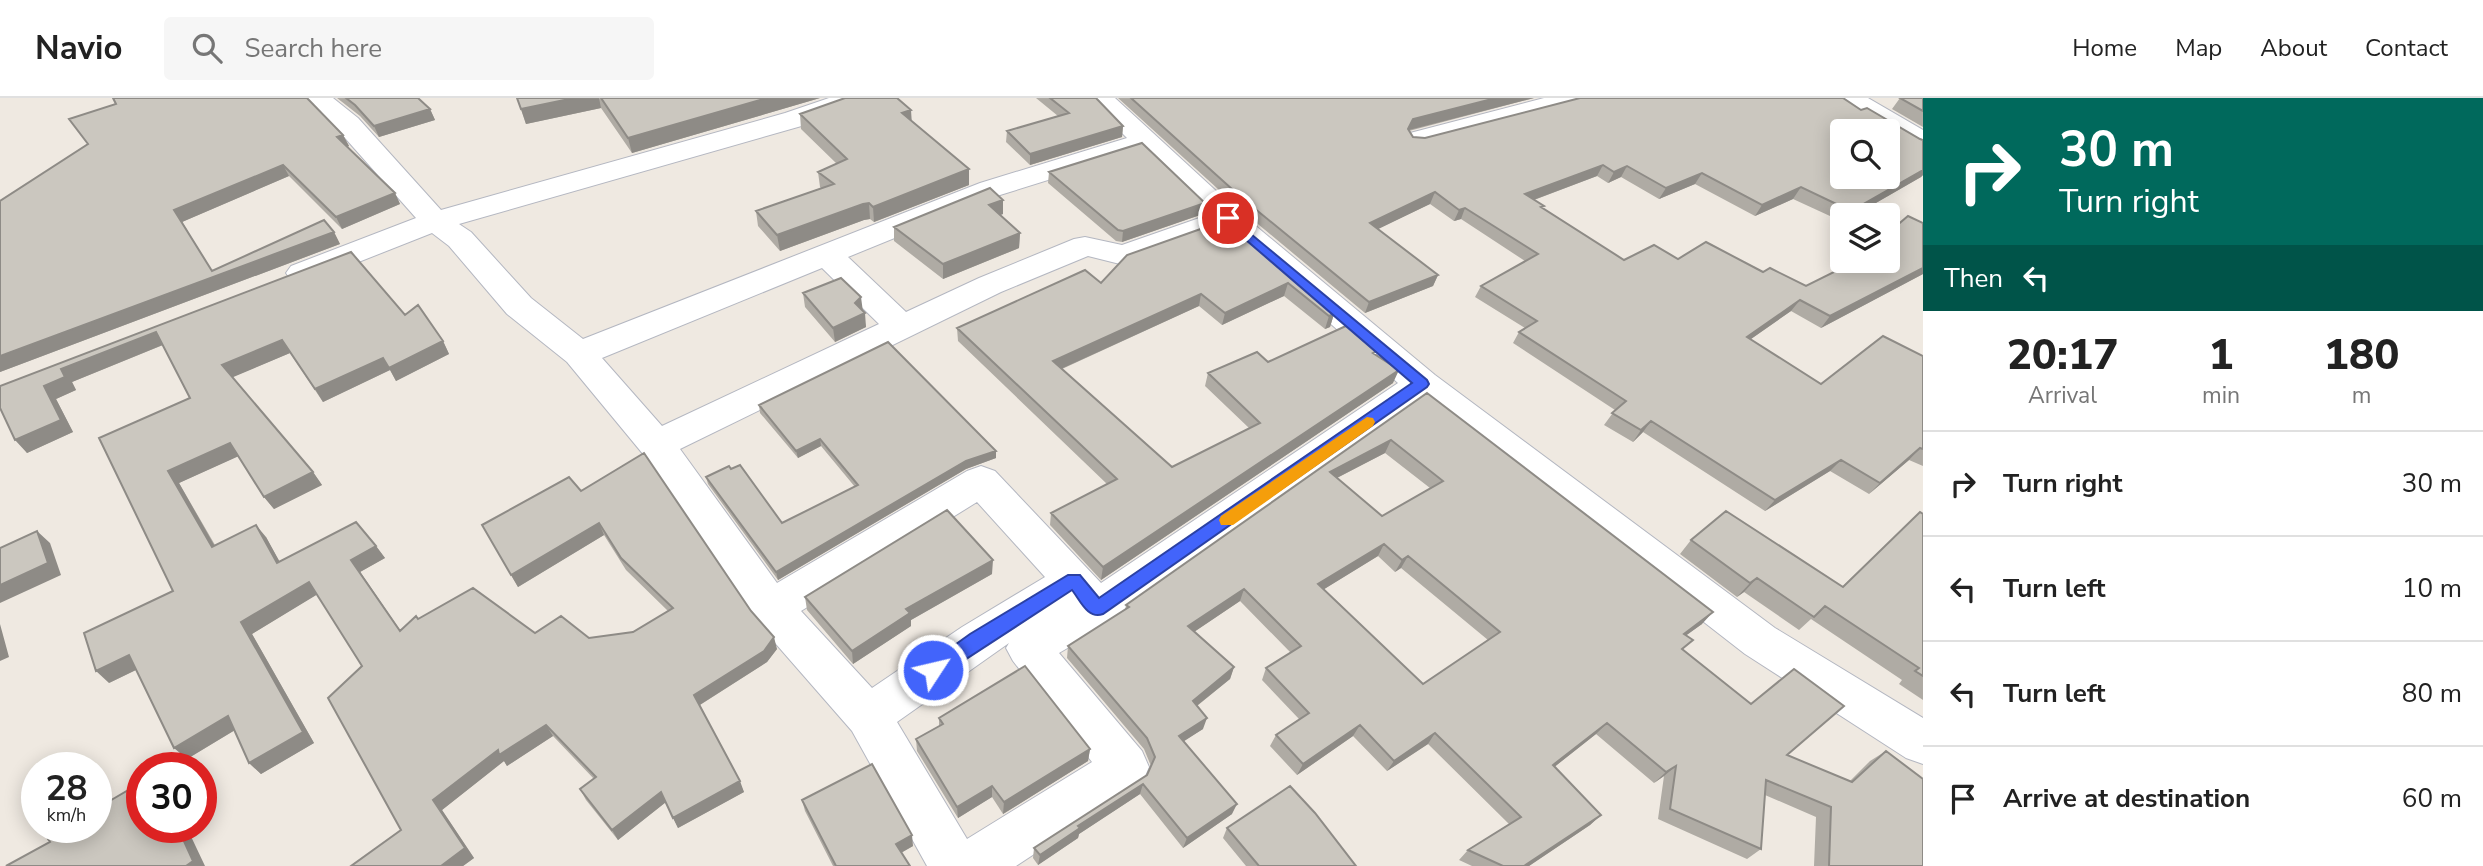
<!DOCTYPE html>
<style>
:root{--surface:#fff;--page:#f6f6f6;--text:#222;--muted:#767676;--line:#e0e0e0}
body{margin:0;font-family:"Nunito Sans",sans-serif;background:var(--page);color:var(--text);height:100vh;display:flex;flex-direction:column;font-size:26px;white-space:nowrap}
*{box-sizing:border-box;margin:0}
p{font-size:23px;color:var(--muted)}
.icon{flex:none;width:38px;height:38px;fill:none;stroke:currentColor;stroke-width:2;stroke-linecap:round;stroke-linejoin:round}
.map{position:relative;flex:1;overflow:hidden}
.sheet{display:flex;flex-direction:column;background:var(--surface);width:560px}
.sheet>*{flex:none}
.hud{background:#00695c;color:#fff;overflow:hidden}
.controls{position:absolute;left:1830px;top:21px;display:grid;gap:14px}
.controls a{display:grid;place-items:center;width:70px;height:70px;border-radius:7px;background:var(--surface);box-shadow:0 4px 18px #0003;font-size:35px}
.speed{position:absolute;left:21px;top:654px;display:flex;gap:14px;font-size:35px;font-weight:700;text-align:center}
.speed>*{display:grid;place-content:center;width:91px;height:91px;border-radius:50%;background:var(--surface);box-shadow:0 4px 18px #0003;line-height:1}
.speed small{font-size:18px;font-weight:400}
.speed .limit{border:10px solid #d22;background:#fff;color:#111}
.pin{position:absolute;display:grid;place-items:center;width:60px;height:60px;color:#fff;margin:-30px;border:4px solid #fff;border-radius:50%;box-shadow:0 2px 7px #0007}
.me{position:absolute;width:77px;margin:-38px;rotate:55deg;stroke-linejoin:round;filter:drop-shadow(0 0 5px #0008)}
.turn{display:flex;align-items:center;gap:24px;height:147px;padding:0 21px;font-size:32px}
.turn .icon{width:91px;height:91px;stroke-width:2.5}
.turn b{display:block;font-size:49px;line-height:60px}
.then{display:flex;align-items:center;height:66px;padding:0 21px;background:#0003;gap:14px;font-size:26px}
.eta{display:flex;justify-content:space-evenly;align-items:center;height:119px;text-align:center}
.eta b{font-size:42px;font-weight:800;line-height:49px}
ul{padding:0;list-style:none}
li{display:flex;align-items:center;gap:21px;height:105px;padding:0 21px;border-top:2px solid var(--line)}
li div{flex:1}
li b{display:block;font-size:26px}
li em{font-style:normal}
header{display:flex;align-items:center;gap:42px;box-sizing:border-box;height:98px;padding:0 35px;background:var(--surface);border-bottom:2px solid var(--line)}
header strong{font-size:33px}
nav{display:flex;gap:38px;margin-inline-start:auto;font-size:24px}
.search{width:490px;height:63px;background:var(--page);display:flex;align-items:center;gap:18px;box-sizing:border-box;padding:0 24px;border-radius:7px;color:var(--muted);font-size:26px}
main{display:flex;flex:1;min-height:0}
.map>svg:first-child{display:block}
</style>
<header>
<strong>Navio</strong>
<div class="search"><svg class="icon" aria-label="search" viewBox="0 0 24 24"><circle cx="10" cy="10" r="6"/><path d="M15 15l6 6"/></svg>Search here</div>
<nav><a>Home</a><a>Map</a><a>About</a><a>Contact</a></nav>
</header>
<main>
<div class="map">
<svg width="1923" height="768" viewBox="0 0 1923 768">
<rect width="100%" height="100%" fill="#efe9e1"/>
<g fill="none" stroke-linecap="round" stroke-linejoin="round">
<defs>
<path id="minor" d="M304,0H333L358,20L441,112L785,15L829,0H867L863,6L805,27L459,126L471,134L531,200L583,241L980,85L1127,40L1087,0H1115L1239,114L1435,277L1775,530L1923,620V666L1906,660L1745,556L1421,304L1112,524L1059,555L1142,653L1149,669L1142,685L1016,768H927L852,633L756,523L643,356L567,264L507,216L449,148L432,135L313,182L302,185L291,182L286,175L291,168L416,120L338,32ZM1141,53L1208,117L1122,147L1085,139L1074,141L979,180L906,214L848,159L1000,97ZM1224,132L1398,285L1101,485L995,373L981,368L967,373L777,485L680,351L1001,194L1088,158L1124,167ZM822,170L879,226L662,328L602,260ZM977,404L1045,479L962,529L872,590L801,513ZM1009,545L1006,550L1013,563L1092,664L967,741L897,624Z
M1544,0H1587L1583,6L1420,49L1410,47L1406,41L1410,35Z
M1836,0H1868L1923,32V52L1913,50L1840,6Z"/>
</defs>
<use href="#minor" stroke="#b4b7c1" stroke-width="2"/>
<use href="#minor" fill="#fff" fill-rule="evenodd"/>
</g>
<path fill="#afaba4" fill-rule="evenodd" d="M337,0H418L430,11L435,22L379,39L360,18Z
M517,0H820L632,55L601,10L526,26Z
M1036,0H1096L1123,28L1122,39L1030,67L1006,44L1007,33L1058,18Z
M1118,0H1534L1409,33L1413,39L1425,40L1861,12L1923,42V77L1921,79L1855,117H1843V124L1793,101L1755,118L1695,86L1659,101L1621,79L1608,85L1597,78L1534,102L1543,110L1624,162L1678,161L1763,174L1806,188L1854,164L1923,125V176L1821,230L1791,213L1751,241L1821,286L1923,258V368L1909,362L1869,396L1830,373L1765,413L1643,334L1633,344L1604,327L1615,312L1513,245L1519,234L1525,230L1475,199L1481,188L1525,163L1461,121L1454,123L1430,106L1377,131L1438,177L1433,188L1365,215L1241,112Z
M1900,0H1923V29L1892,11Z
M800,16L912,23L969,71V87L874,124L870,121L864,122L780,153L758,128L756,113L821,90L820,89L818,74L837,66L801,31Z
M343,37L349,48L347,49L395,95L400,106L342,131L289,78L182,124L212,173L334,134L340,146L0,274V103Z
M1049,74L1203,116L1122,144L1116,143L1048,85Z
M1003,102V116L1000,117L1020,135L1019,150L943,181L894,143V129Z
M1226,122L1334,216L1330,229L1325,231L1284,198L1222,227L1199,208L1062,271L1172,369L1249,330L1205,288L1208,275L1268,264L1375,257L1393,285L1101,482L1050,427L1051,415L1107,386L958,243L957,230L1101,185Z
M351,154L405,217L443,243L449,256L396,283L390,272L323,304L290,255L232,279L313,374L322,387L274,411L264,399L238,358L179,385L215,447L266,439L279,463L376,448L385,460L360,474L400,532L418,521L535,535L589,540L633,534L668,513L626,472L604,437L518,489L482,427L581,393L777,551L767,564L700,607L744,694L678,730L666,704L618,742L586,702L580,691L594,681L553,638L507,668L504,663L442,712L474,760L463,768H351L401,732L362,568L317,496L252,536L314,645L261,676L249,665L235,632L187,661L136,572L109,585L173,493L99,340L190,300L163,247L72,284L76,292L56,301L73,334L27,355L0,310Z
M803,195L862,212L866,229L835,244L805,209Z
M1427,295L1702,526L1686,537L1683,552L1787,657L1850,683L1870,663L1886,653L1923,768H1814L1816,719L1765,697L1761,751L1747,761L1658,721L1664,678L1654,685L1596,636L1554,669L1601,717L1590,727L1529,768H1472L1459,762L1468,752L1509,726L1428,646L1387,673L1353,638L1297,677L1270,648L1276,637L1299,621L1262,582L1266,570L1291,555L1240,503L1194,534L1234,569L1230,581L1197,608L1203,631L1183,643L1232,716L1183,750L1140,696L1079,736L1078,740L1038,767L1033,760L1034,750L1147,677L1151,668L1144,651L1067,560L1068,548L1125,512L1126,507ZM1385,355L1430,390L1382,418L1337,380ZM1378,458L1395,474L1401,470L1488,542L1423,586L1324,491Z
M759,307L996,353V360L966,371L778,482L708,386L706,379L782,425L855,389L821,348L798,360L760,315Z
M1920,414L1923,416V602L1899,586L1902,582L1811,521L1799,532L1744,494L1737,499L1680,456L1691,442L1842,489Z
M992,476L911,522V528L853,566L807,512L805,499Z
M939,620L1090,651L1088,663L1003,716L992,699L958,720L917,653L916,641L939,628Z
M802,702L913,748L901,755L910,768H833L805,713Z
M1227,730L1356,768H1246L1223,740Z"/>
<path fill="#8e8b86" d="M574,0H599L601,10L526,26L521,11Z
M767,0H820L632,55L628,40Z
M1496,0H1534L1409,32L1404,42L1408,31L1413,21Z
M430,11L435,22L379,39L374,28Z
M911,12L912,27L902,15Z
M1123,28L1122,39L1030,67V56Z
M343,37L349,48L343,50L337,39Z
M283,67L289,78L182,124L215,178L334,134L340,146L0,274V258L174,112Z
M1603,67L1597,78L1520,107L1525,96Z
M1923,67V77L1921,79L1855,117H1848L1851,113Z
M1627,68L1621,79L1608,85L1614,74Z
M969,71V87L874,124L873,109Z
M1702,75L1695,86L1659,101L1666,90Z
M1801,89L1793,101L1755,118L1762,107Z
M1435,94L1430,106L1366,137L1370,125Z
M395,95L400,106L342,131L336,119Z
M1003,102V116L989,121V107Z
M869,105L870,121L864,122L780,153L777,137L863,106Z
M1205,105L1203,116L1122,144L1123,133Z
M1465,110L1461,121L1454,123L1459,112Z
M1020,135L1019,150L943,181V166Z
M1923,170V176L1821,230L1830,218Z
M1438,177L1433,188L1365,215L1369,204Z
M1288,185L1284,198L1222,227L1225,215Z
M1201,196L1199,208L1052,275L1053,263Z
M861,199L863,214L865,215L866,229L835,244L833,230Z
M1800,202L1791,213L1738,250L1747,239Z
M1334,216L1330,229L1325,231L1329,218Z
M156,234L165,246L72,284L76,292L56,301L73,334L27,355L15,342L44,288L61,271Z
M282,242L290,255L231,280L222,267Z
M443,243L449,256L396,283L389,270Z
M383,260L390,272L323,304L315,291Z
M1399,272L1393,285L1101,482L1103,469Z
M1651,323L1643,334L1633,344L1641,332Z
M820,341L821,348L798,360L796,353Z
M1391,342L1385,355L1325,386L1330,374Z
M230,345L239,358L179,385L222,461L212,449L168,373Z
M1920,350L1909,362L1869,396L1880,385Z
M996,353V360L966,371L778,482L776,474L966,363Z
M1841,362L1830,373L1765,413L1775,402Z
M313,374L322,387L274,411L264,399Z
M599,425L604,437L518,489L511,477Z
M256,427L266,439L287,477L277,465Z
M37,433L50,445L61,477L0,505V487Z
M1384,446L1378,458L1313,498L1318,486Z
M376,448L385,460L360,474L408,544L351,462Z
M1408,458L1401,470L1395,474L1402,462Z
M993,462L992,476L911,522V528L853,566L852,553L906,511Z
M1757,480L1744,494L1737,499L1750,485Z
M309,484L318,496L252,536L314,645L261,676L249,665L241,524Z
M1244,491L1240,503L1185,540L1188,528Z
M1713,514L1702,526L1673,547L1684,536Z
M0,526L9,559L0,563Z
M774,539L777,551L767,564L698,608L694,597Z
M129,557L142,569L109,585L96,573Z
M1234,569L1230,581L1189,614L1193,603Z
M228,618L240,629L187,661L174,650Z
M1207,620L1203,631L1175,649L1179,638Z
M1607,625L1596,636L1543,678L1553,667Z
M546,627L553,638L507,668L504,663L442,712L474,760L463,768H441L433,702L498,652Z
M1360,627L1353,638L1297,677L1303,666Z
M1435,635L1428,646L1387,673L1394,663Z
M1090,651L1088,663L1003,716L1004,704Z
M1676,668L1664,678L1654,685L1666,674Z
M740,683L744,694L678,730L673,720Z
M1143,686L1140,696L1079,736L1078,740L1038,767L1040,757L1078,728Z
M992,688V699L958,720L957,709Z
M661,694L666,704L618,742L612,732Z
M1237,706L1232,716L1183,750L1187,740Z
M1601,717L1590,727L1529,768H1524Z
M178,730H187L205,768H186Z
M912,737L913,748L897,757L896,746Z"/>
<path fill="#cbc7bf" stroke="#8e8b86" stroke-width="2" fill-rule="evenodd" d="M113,0H307L343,37L337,39L395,95L336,119L283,67L174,112L212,173L324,122L334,134L0,258V103L88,46L69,21L116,6Z
M346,0H418L430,11L374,28L355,7Z
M517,0H574L521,11Z
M601,0H767L628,40Z
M845,0H897L911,12L902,15L969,71L873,109L869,105L863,106L777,137L756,113L834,86L818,74L847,61L800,16Z
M1050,0H1096L1123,28L1030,56L1007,33L1069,15Z
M1131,0H1496L1413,21L1408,31L1413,39L1425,40L1580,0H1843L1861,12L1867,10L1920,41L1923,42V72L1851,113L1801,89L1762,107L1702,75L1666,90L1627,68L1614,74L1603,67L1525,96L1544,108L1541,109L1624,162L1654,147L1678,161L1706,144L1763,174L1770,170L1806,188L1856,163H1888V135L1908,118L1923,125V170L1830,218L1800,202L1747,239L1821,286L1883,238L1923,258V351L1920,350L1880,385L1841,362L1775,402L1651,323L1641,332L1612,315L1626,303L1519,234L1537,223L1481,188L1538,156L1465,110L1459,112L1435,94L1370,125L1438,177L1369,204L1243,101ZM1843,33H1888V79H1843Z
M1900,0H1923V13Z
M1142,45L1205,105L1123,133L1118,132L1049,74Z
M990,90L1003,102L989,107L1020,135L943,166L894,129Z
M1226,122L1334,216L1329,218L1288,185L1225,215L1201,196L1053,263L1172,369L1260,325L1208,275L1257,254L1268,264L1348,227L1377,253L1373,255L1399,272L1103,469L1051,415L1117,381L957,230L1085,172L1101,185L1127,157Z
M351,154L405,217L418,207L443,243L389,270L383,260L315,291L282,242L222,267L313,374L264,399L230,345L168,373L212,449L256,427L277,465L356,424L376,448L351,462L400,533L416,518L418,521L473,490L535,535L561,518L589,540L633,534L673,510L621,460L599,425L511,477L482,427L569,379L581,393L644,355L751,513L774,539L764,553L694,597L740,683L673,720L661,694L612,732L580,691L596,679L546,627L499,657L498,652L433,702L465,750L441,768H351L401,732L328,600L362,568L309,484L241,524L303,634L249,665L228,618L174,650L129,557L96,573L84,535L173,493L99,340L190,300L156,234L61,271L65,279L44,288L61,322L15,342L0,310V288Z
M841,180L861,199L855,205L865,215L833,230L803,195Z
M888,244L996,353L966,363L776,474L706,379L729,368L731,371L740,367L782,425L858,387L820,341L796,353L759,307Z
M1427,295L1713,514L1684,536L1693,542L1682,551L1751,606L1794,571L1844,608L1787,657L1852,684L1886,653L1923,681V768H1829L1831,709L1766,682L1761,751L1670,711L1676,668L1666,674L1607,625L1553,667L1601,717L1524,768H1503L1468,752L1521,719L1435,635L1394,663L1360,627L1303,666L1276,637L1309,615L1266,570L1301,548L1244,491L1188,528L1234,569L1193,603L1207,620L1179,638L1237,706L1187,740L1143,686L1078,728L1080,730L1040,757L1034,750L1147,677L1155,659L1147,640L1068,548L1129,509L1126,507ZM1391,342L1443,383L1382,418L1330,374ZM1384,446L1402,462L1408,458L1500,534L1423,586L1318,486Z
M947,412L993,462L906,511L910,515L852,553L805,499Z
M1726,413L1843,489L1920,414L1923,416V578L1915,573L1919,570L1825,508L1814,519L1757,480L1750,485L1691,442Z
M37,433L48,465L0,487V450Z
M1025,568L1090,651L1004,704L992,688L957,709L916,641L943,626L939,620Z
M872,666L912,737L896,746L910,768H836L802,702Z
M142,684V730H178L193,763L186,768H6L50,744L48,741L66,730H96V711Z
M1290,688L1315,715L1356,768H1259L1227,730Z"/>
<path fill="#4264fb" stroke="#2b41a3" stroke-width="2" d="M1228,117L1427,282L1429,286L1427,289L1103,516C1088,522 1080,502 1072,492L940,578L933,580L927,578L924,572L927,567L970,536L1068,477H1080L1099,500L1412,285L1224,123L1222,120Z"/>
<path fill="#f59e0b" d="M1367,319L1373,320L1375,324L1373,328L1233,427H1221L1219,422L1221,418Z"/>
</svg>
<div class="controls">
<a><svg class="icon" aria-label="search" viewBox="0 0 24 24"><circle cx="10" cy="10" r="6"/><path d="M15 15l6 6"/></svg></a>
<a><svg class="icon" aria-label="layers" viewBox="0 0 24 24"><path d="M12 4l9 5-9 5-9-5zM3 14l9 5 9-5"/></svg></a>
</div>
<div class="speed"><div>28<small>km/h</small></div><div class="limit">30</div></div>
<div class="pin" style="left:1228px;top:120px;background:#d93025"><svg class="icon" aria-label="arrive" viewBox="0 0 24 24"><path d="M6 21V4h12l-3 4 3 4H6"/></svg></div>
<svg class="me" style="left:933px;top:572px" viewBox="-20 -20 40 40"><circle r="17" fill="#4264fb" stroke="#fff" stroke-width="3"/><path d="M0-11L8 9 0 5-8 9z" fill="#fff"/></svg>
</div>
<section class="sheet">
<div class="hud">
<div class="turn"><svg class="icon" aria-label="right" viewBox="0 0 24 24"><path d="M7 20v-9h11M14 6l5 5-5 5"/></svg><div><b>30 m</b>Turn right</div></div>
<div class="then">Then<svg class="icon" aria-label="left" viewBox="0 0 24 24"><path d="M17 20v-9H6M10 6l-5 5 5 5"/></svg></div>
</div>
<div class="eta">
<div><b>20:17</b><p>Arrival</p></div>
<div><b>1</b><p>min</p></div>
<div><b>180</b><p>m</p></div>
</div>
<ul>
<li><svg class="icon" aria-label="right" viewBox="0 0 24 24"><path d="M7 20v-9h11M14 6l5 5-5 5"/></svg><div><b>Turn right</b></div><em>30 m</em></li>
<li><svg class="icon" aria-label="left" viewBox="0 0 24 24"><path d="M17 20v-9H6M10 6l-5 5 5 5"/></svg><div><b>Turn left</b></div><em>10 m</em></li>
<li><svg class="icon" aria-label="left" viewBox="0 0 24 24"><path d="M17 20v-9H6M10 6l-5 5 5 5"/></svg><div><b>Turn left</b></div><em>80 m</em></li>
<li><svg class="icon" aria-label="arrive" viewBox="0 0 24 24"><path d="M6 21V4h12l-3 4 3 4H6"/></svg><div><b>Arrive at destination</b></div><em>60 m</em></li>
</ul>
</section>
</main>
